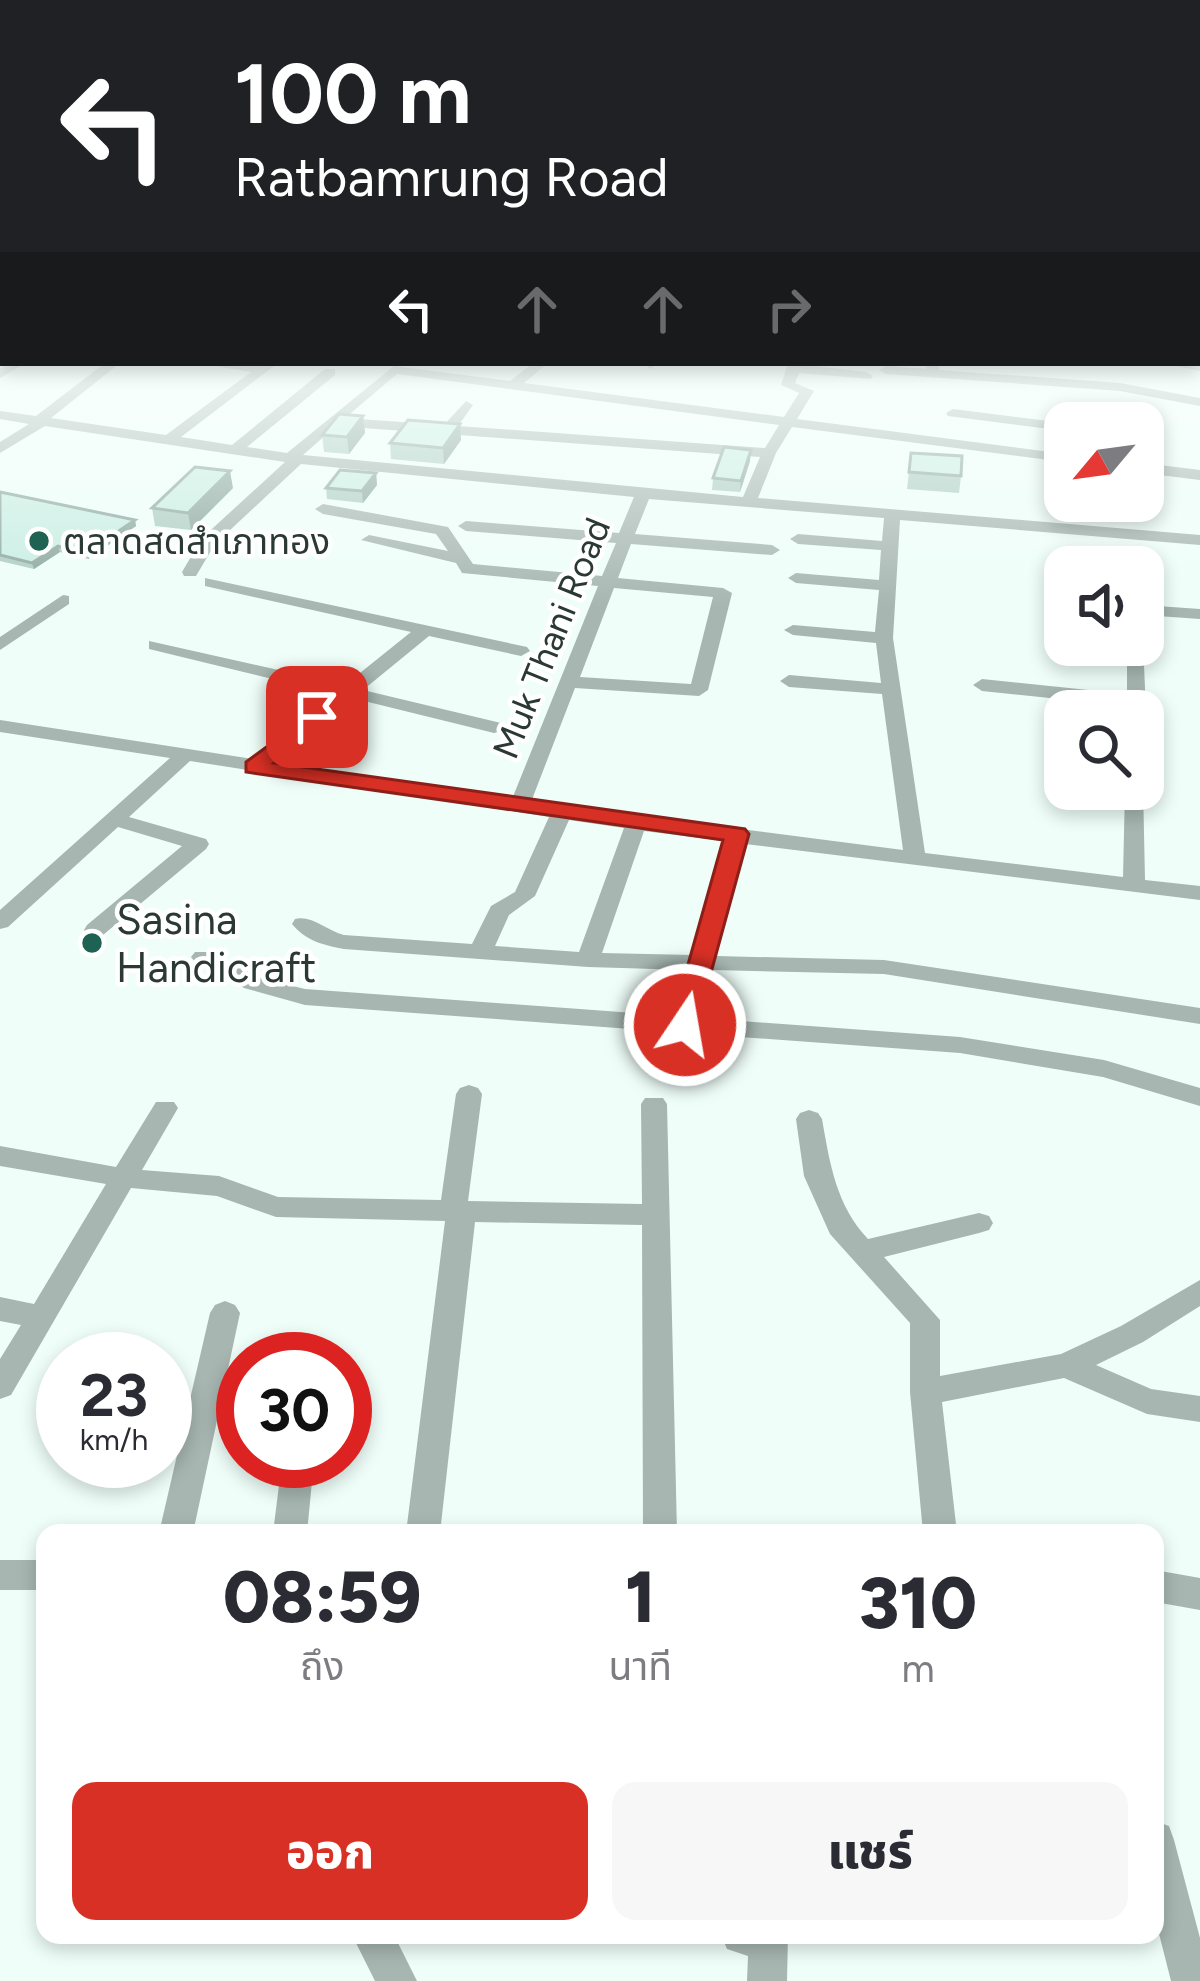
<!DOCTYPE html>
<html lang="th">
<meta charset="utf-8">
<style>
:root{--surface:#fff;--page:#f7f7f7;--text:#2b2b33;--muted:#7c7c81;--accent:#d93025}
body{margin:0;font-family:Figtree,"Noto Sans Thai",sans-serif;background:var(--page);color:var(--text);height:100vh;display:flex;flex-direction:column;font-size:45px;white-space:nowrap}
*{box-sizing:border-box;margin:0}
p{font-size:39px;color:var(--muted)}
.icon{flex:none;width:66px;height:66px;fill:none;stroke:currentColor;stroke-width:2;stroke-linecap:round;stroke-linejoin:round}
.map{position:relative;flex:1;overflow:hidden}
.drawer{position:absolute;left:36px;top:1524px;width:1128px;height:420px;display:flex;flex-direction:column;background:var(--surface);border-radius:24px;box-shadow:0 6px 18px #0003}
.drawer>*{flex:none}
.top-card{position:absolute;left:0px;top:0px;width:1200px;height:366px;box-shadow:0 6px 18px #0003;background:#202124;color:#fff;overflow:hidden}
.needle{width:78px;rotate:241deg}
.tools{position:absolute;left:1044px;top:402px;display:grid;gap:24px}
.tools a{display:grid;place-items:center;width:120px;height:120px;border-radius:24px;background:var(--surface);box-shadow:0 6px 18px #0003;font-size:60px}
.speed{position:absolute;left:36px;top:1332px;display:flex;gap:24px;font-size:60px;font-weight:700;text-align:center}
.speed>*{display:grid;place-content:center;width:156px;height:156px;border-radius:50%;background:var(--surface);box-shadow:0 6px 18px #0003;line-height:1}
.speed small{font-size:30px;font-weight:400}
.speed .limit{border:18px solid #d22;background:#fff;color:#111}
.pin{position:absolute;display:grid;place-items:center;width:102px;height:102px;color:#fff;margin:-51px;border-radius:24px;box-shadow:0 6px 18px #0006}
.me{position:absolute;width:132px;margin:-66px;rotate:12deg;stroke-linejoin:round;filter:drop-shadow(0 0 9px #0008)}
.turn{display:flex;align-items:center;gap:42px;height:252px;padding:0 36px;font-size:54px}
.turn .icon{width:156px;height:156px;stroke-width:2.5}
.turn b{display:block;font-size:84px;line-height:102px}
.lanes{display:flex;align-items:center;height:114px;padding:0 36px;background:#0003;justify-content:center;gap:60px;direction:ltr}
.lanes .off{opacity:.35}
.eta{display:flex;justify-content:space-evenly;align-items:center;height:204px;text-align:center}
.eta b{font-size:72px;font-weight:800;line-height:84px}
.primary-button{display:flex;gap:24px;margin-top:auto;padding:24px 36px}
.primary-button a{flex:1;height:138px;border-radius:24px;background:var(--accent);color:#fff;font-size:48px;font-weight:800;line-height:138px;text-align:center}
.primary-button a+a{background:var(--page);color:var(--text)}
.map>svg:first-child{display:block}
</style>
<div class="map">
<svg width="1200" height="1981" viewBox="0 0 1200 1981">
<rect width="100%" height="100%" fill="#effef9"/>
<g fill="none" stroke-linecap="round" stroke-linejoin="round">
<path fill="#a7b6b1" fill-rule="evenodd" d="M1197,335L1200,336V344L1197,343Z
M9,363H26L0,378V368Z
M105,363H120L51,418L166,435L251,372L198,363H278L181,437L232,445L325,369H335V375L247,447L287,453L394,366L510,381L533,363H548L524,383L784,417L799,393L781,385L788,363L866,372L873,376L871,379L799,373L795,383L814,391L797,419L1065,454V462L792,427L776,453L758,498L1200,535V545L900,520L893,638L925,853L1123,877L1125,789H1143V786L1145,880L1200,886V900L745,844L716,956L884,960L1200,1008V1024L884,974L712,970L699,1018L960,1037L1104,1060L1200,1088V1106L1103,1077L960,1053L305,1005L244,988L195,962L191,957L195,952H211L260,978L305,989L675,1016L688,970L588,967L344,949C323,945 306,941 292,924L295,919C312,915 327,931 344,935L472,944L491,906L515,892L549,817L190,761L129,817L206,839L209,844L206,849L103,935H87L84,930L87,925L182,846L118,827L8,927L0,929V910L170,758L0,732V720L253,759L334,694L149,649V641L345,685L411,632L205,586V578L527,647L530,651L521,656L429,636L363,690L501,723V731L494,733L352,698L273,762L512,799L598,586L462,573L456,563L361,540L369,535L448,551L436,534L323,514L315,509L323,504L448,527L473,564L602,576L616,543L466,531L458,526L466,521L619,533L634,497L301,464L215,544L196,576H184L182,572L202,538L285,462L45,426L0,453V442L29,424L0,419V411L36,416ZM397,374L779,425L765,448L458,426L473,405L466,401L444,425L345,418ZM336,426L760,457L743,497L303,455ZM649,499L884,518L882,541L798,534L790,539L798,544L881,550L879,580L796,573L788,578L796,583L879,590L875,632L793,625L784,630L793,635L876,643L881,683L789,675L780,681L789,687L882,694L903,850L531,802L575,688L699,696L708,690L732,593L723,588L618,578L631,544L772,555L780,550L772,545L635,534ZM614,588L713,597L691,684L580,677ZM569,820L624,828L579,952L495,946L509,915L535,896ZM644,831L724,841L692,955L602,953Z
M644,363H658L650,369Z
M926,363H940L939,370L1120,383L1200,398V406L1120,391L886,374L879,370L886,366L926,369Z
M1163,363H1200V371Z
M953,409L1065,423V431L948,416L946,413Z
M1143,463L1200,470V480L1143,473Z
M63,595L69,596V604L0,650V637Z
M1143,605L1200,609V619L1143,615Z
M1143,642L1146,711L1143,715V711H1126V706L982,691L973,685L982,679L1127,694V645Z
M469,1085L478,1088L482,1094L468,1201L642,1204L641,1104L645,1098H663L667,1104L677,1533H643L642,1225L475,1222L440,1533H406L445,1221L276,1217L217,1196L131,1188L11,1395L0,1399V1359L21,1325L0,1321V1297L34,1304L106,1184L0,1166V1146L116,1167L156,1102H174L178,1108L142,1170L219,1176L278,1197L441,1200L456,1094L460,1088Z
M809,1110L818,1113L822,1119C830,1164 836,1205 868,1239L979,1213L989,1216L993,1223L989,1230L979,1233L884,1257L940,1320V1376L1061,1354L1121,1326L1200,1280V1306L1143,1342L1096,1365L1151,1389L1200,1396V1422L1147,1414L1064,1378L942,1402L957,1533H923L910,1392V1323L830,1234L804,1176L796,1119L800,1113Z
M225,1301L235,1305L240,1313L193,1533H159L210,1313L215,1305Z
M282,1461H314L307,1533H273Z
M0,1560H45V1590H0Z
M1155,1570L1200,1578V1610L1155,1602Z
M1155,1821L1169,1826L1174,1840L1200,1938V1981H1171L1155,1918Z
M352,1935H394L417,1981H375Z
M721,1935H788L787,1981H747L748,1956L727,1949Z"/>
</g>
<path fill="#acccc2" d="M363,416L365,433L349,454L324,452L322,435Z
M460,424L461,440L444,464L391,459L390,443Z
M911,453L961,476L959,493L907,489Z
M750,461L740,492L712,490L713,478Z
M376,473L377,485L363,503L327,499L326,488Z
M233,488L191,530L155,526L152,508Z
M0,492L135,520L136,526L88,559L60,552L34,569L0,561Z"/>
<path fill="#8ca69e" d="M363,416L365,433L349,454L347,437Z
M460,424L461,440L444,464L443,448Z
M751,450L750,461L740,492L741,481Z
M230,471L233,488L191,530L188,513Z
M376,473L377,485L363,503L362,491Z
M135,520L136,526L88,559L86,553Z
M58,546L60,552L34,569L32,563Z"/>
<path fill="#c8ede2" stroke="#8ca69e" stroke-width="3" d="M339,414L363,416L347,437L322,435Z
M408,420L460,424L443,448L390,443Z
M724,447L751,450L741,481L713,478Z
M911,453L962,456L961,476L909,472Z
M195,467L230,471L188,513L152,508Z
M340,470L376,473L362,491L326,488Z
M0,492L135,520L86,553L58,546L32,563L0,555Z"/>
<linearGradient id="sky" x2="0" y2="1"><stop stop-color="#67b2c7"/><stop offset="0.54" stop-color="#f8fffc"/><stop offset="1" stop-color="#f8fffc" stop-opacity="0"/></linearGradient>
<rect width="1200" height="608" fill="url(#sky)"/>
<path fill="#d93025" stroke="#8d1f18" stroke-width="3" d="M317,710L328,717L325,721L274,763L745,829L749,834L695,1031L685,1034L671,1025L723,840L246,772V762Z"/>
<g fill="#1e6253" stroke="#fff" stroke-width="4.5">
<circle cx="39" cy="541" r="12"/>
<circle cx="92" cy="943" r="12"/>
</g>
<g text-anchor="middle" stroke-width="9" stroke-linejoin="round" paint-order="stroke">
<g font-size="36" fill="#2a3934" stroke="#fff" text-anchor="start">
<text x="63" y="554">ตลาดสดสำเภาทอง</text>
</g>
<g font-size="36" fill="#2a3934" stroke="#fff">
<text transform="translate(551 638) rotate(-68)" y="13">Muk Thani Road</text>
</g>
<g font-size="42" fill="#2a3934" stroke="#fff" text-anchor="start">
<text x="116" y="934">Sasina<tspan x="116" dy="48">Handicraft</tspan></text>
</g>
</g>
</svg>
<div class="tools">
<a><svg class="needle" viewBox="-14 -14 28 28"><path d="M0-13l5 13h-10z" fill="#e53935"/><path d="M0 13l5-13h-10z" fill="#7c7c81"/></svg></a>
<a><svg class="icon" aria-label="sound" viewBox="0 0 24 24"><path d="M4 9h4l5-4v14l-5-4H4zM17 9q2 3 0 6"/></svg></a>
<a><svg class="icon" aria-label="search" viewBox="0 0 24 24"><circle cx="10" cy="10" r="6"/><path d="M15 15l6 6"/></svg></a>
</div>
<div class="speed"><div>23<small>km/h</small></div><div class="limit">30</div></div>
<div class="pin" style="left:317px;top:717px;background:#d93025"><svg class="icon" aria-label="arrive" viewBox="0 0 24 24"><path d="M6 21V4h12l-3 4 3 4H6"/></svg></div>
<svg class="me" style="left:685px;top:1025px" viewBox="-20 -20 40 40"><circle r="17" fill="#d93025" stroke="#fff" stroke-width="3"/><path d="M0-11L8 9 0 5-8 9z" fill="#fff"/></svg>
<div class="top-card">
<div class="turn"><svg class="icon" aria-label="left" viewBox="0 0 24 24"><path d="M17 20v-9H6M10 6l-5 5 5 5"/></svg><div><b>100 m</b>Ratbamrung Road</div></div>
<div class="lanes"><svg class="icon" aria-label="left" viewBox="0 0 24 24"><path d="M17 20v-9H6M10 6l-5 5 5 5"/></svg><svg class="icon off" aria-label="ahead" viewBox="0 0 24 24"><path d="M12 20V5M6 11l6-6 6 6"/></svg><svg class="icon off" aria-label="ahead" viewBox="0 0 24 24"><path d="M12 20V5M6 11l6-6 6 6"/></svg><svg class="icon off" aria-label="right" viewBox="0 0 24 24"><path d="M7 20v-9h11M14 6l5 5-5 5"/></svg></div>
</div>
<section class="drawer">
<div class="eta">
<div><b>08:59</b><p>ถึง</p></div>
<div><b>1</b><p>นาที</p></div>
<div><b>310</b><p>m</p></div>
</div>
<div class="primary-button"><a>ออก</a><a>แชร์</a></div>
</section>
</div>
